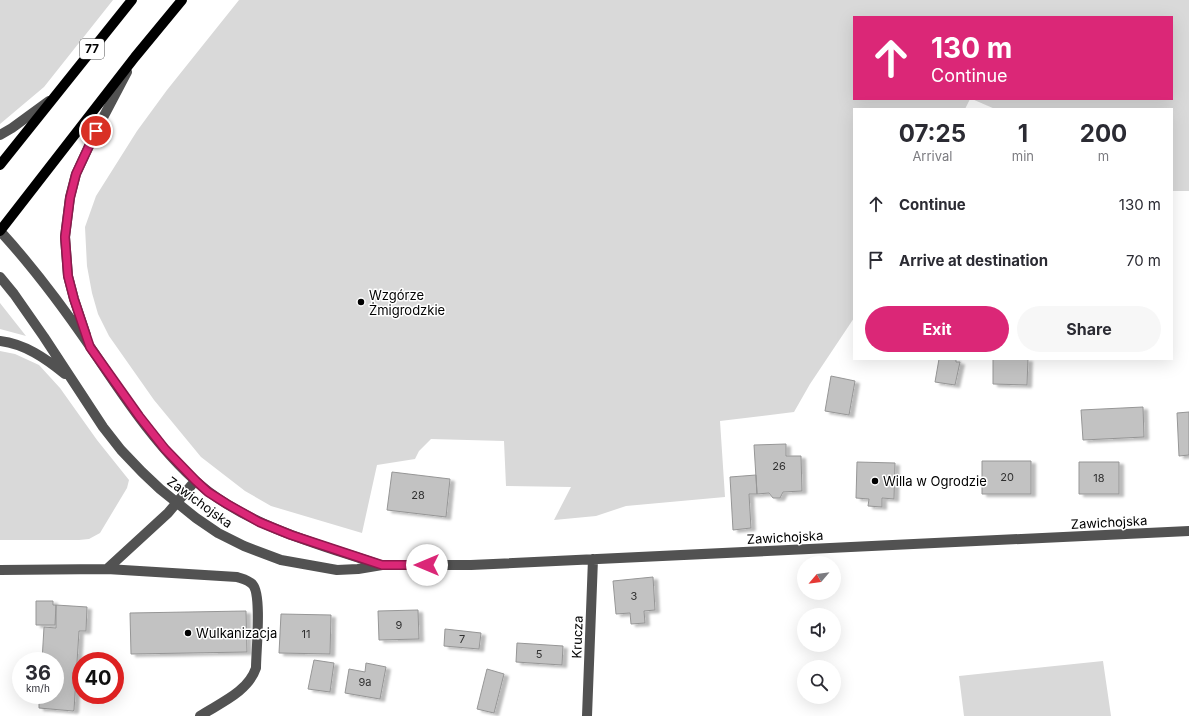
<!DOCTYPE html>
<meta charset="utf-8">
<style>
:root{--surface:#fff;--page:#f7f7f7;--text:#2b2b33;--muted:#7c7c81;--accent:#db2777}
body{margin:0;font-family:Inter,sans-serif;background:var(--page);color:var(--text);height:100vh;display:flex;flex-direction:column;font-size:15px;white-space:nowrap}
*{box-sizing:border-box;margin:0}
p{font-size:13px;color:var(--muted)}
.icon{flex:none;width:22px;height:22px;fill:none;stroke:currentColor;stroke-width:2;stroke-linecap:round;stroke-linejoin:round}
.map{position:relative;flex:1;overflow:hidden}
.sheet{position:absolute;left:853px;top:108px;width:320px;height:252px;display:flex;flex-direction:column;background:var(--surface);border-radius:0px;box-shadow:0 4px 16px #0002}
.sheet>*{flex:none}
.banner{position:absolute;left:853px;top:16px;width:320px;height:84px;border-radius:0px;box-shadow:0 4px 16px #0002;background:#db2777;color:#fff;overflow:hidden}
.needle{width:26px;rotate:241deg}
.buttons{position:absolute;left:797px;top:556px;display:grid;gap:8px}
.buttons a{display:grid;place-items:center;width:44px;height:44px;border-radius:50%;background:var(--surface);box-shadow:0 4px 16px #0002;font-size:20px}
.speed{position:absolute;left:12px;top:652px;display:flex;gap:8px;font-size:20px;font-weight:700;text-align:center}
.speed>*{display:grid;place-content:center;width:52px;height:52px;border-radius:50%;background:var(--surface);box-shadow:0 4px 16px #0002;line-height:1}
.speed small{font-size:10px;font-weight:400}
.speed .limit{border:6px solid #d22;background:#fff;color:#111}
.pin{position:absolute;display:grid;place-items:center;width:34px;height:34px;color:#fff;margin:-17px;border:2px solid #fff;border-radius:50%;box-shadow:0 1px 4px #0007}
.me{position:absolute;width:44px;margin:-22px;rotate:270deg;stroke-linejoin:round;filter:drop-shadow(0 0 3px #0008)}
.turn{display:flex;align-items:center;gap:14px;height:84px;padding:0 12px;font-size:18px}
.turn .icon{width:52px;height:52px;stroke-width:2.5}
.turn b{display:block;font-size:28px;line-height:34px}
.eta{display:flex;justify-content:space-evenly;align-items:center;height:68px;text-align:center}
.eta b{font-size:24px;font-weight:700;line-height:28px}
.cta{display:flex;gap:8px;margin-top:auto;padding:8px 12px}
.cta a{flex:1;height:46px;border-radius:24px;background:var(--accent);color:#fff;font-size:16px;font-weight:700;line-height:46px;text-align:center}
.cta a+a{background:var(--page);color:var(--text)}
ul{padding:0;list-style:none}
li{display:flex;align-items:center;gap:12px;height:56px;padding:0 12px}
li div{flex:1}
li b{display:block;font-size:15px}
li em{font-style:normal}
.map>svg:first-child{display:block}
</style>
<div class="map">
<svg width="1189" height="716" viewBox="0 0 1189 716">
<defs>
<filter id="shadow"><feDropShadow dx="4.5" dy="2.5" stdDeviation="1" flood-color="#0004"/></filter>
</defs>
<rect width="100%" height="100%" fill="#fff"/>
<path fill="#d9d9d9" d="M0,0H113L44,87L0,124Z
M239,0H1189V191H1172V109H995L972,99H1172V17H854V99H970L965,109H854V318L810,384L794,412L720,421L725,497L626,506L596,516L554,520L571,487L506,486L504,441L431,439L419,451L415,459L377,465L362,533L271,506L245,491L201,457L154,400L109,336L98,314L92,293L87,266L85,227L96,196L137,131L167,90Z
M0,303L26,336L0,329Z
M0,351L15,354L39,365L60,388L97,440L129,480L127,488L100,533L89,539L79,540H0Z
M1103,661L1111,716H964L959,676Z"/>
<path fill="#c2c2c2" stroke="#969696" filter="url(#shadow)" d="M939,359H956V362H960L955,385L935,382Z
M993,359H1028L1027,385L993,384Z
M831,376L855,381L849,415L825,411Z
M1143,407L1144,437L1083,440L1081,410Z
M1189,412V455L1179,456L1177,413Z
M786,444V456H801L802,491L783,492L780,498H773L769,493L757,494L754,445Z
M982,461H1031V494H982Z
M857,462L895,463L894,499L882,498V507L868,506L869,499L856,498Z
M1079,462H1119V494H1079Z
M392,472L450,479L446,517L387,510Z
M756,475L757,494H749L751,528L733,530L730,477Z
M653,577L655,610L644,611L645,623L631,624L630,613L616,614L613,581Z
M36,601H53V605H56L55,625H36Z
M56,605L87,607L86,631H79L74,710L73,711L39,708V695H55V661H42L44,627L56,628Z
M418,610L419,639L379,640L378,611Z
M246,611L247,652L131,654L130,613Z
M281,614L331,615L330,654L279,653Z
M445,629L481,633L479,649L444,646Z
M517,643L563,646L562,665L516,662Z
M314,660L334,663L330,692L308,689Z
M366,663L386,667L380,699L345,693L349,669L365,672Z
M487,669L504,674L494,713L477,709Z"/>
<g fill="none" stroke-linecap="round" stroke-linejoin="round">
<path stroke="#525252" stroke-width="10" d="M0,135L12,128L49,101
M0,231C34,268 63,307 91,348C123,396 163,457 209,492C260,530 322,545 380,565
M0,277L14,294L44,337L103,427L121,450L142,472L160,489L196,518L218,533L244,546L281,560L337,570L358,569L382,565H471L1189,531
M86,335L74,299L68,276L65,237L70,197L76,174L96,131L127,72
M0,341C25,344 45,358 65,374
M107,569L168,513L195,481
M0,570L107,569L237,577C243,579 249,580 253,585C262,596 256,651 256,668C248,692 220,703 200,716
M587,716L593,559"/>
<path stroke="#000" stroke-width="10" d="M0,165L132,0
M0,231L135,57L182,0"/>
</g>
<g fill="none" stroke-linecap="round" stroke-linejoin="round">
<defs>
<path id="route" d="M96,131L76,174L70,198L65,237L68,276L74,299L90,347L139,416L165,449L196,481L208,492L227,504L259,522L291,535L382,565H427"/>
</defs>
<use href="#route" stroke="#8e194d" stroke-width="10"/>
<use href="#route" stroke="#db2777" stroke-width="7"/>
</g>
<g fill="#000" stroke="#fff" stroke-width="1.5">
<circle cx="361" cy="302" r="4"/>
<circle cx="875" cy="481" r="4"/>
<circle cx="188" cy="633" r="4"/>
</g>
<g text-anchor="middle" stroke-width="3" stroke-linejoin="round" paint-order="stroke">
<g font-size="11" fill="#303030">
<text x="779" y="470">26</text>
<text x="1007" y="481">20</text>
<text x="1099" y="482">18</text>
<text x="418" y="499">28</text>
<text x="634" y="600">3</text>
<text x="399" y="629">9</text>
<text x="306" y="638">11</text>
<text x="462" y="643">7</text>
<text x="539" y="658">5</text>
<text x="365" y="686">9a</text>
</g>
<rect fill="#fff" stroke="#4c4c4c" stroke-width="1" x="80" y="39" width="24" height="20" rx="3"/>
<g font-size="12" font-weight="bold" fill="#000">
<text x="92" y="53">77</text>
</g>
<g font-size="13" fill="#000" stroke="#fff" text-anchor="start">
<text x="369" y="300">Wzgórze<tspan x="369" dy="15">Żmigrodzkie</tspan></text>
<text x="883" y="486">Willa w Ogrodzie</text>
<text x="196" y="638">Wulkanizacja</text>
</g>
<g font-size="13" fill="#000" stroke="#fff">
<text transform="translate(200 502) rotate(36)" y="5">Zawichojska</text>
<text transform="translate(1109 522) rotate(-3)" y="5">Zawichojska</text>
<text transform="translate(785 537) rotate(-3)" y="5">Zawichojska</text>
<text transform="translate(577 637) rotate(-88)" y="5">Krucza</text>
</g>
</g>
</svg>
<div class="buttons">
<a><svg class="needle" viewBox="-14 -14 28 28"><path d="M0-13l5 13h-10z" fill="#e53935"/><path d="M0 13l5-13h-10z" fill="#7c7c81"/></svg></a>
<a><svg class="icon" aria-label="sound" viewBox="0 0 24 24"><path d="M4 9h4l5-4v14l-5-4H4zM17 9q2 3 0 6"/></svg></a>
<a><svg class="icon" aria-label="search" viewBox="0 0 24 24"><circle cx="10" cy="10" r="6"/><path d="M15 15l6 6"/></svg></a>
</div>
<div class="speed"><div>36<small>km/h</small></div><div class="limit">40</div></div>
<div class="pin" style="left:96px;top:131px;background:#d93025"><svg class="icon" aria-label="arrive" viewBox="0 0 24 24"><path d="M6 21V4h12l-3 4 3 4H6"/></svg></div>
<svg class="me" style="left:427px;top:565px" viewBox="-20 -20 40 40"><circle r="19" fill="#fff"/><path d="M0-13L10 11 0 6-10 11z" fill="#db2777"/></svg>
<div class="banner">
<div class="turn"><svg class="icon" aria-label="ahead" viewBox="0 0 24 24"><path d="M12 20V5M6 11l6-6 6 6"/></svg><div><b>130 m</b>Continue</div></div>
</div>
<section class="sheet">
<div class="eta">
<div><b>07:25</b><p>Arrival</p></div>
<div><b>1</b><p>min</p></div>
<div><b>200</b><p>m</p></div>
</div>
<ul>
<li><svg class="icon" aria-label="ahead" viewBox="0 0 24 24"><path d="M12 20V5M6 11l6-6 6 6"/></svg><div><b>Continue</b></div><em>130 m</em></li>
<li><svg class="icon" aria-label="arrive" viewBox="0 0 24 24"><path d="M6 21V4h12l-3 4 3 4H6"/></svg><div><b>Arrive at destination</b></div><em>70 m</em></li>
</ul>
<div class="cta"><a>Exit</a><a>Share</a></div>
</section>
</div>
